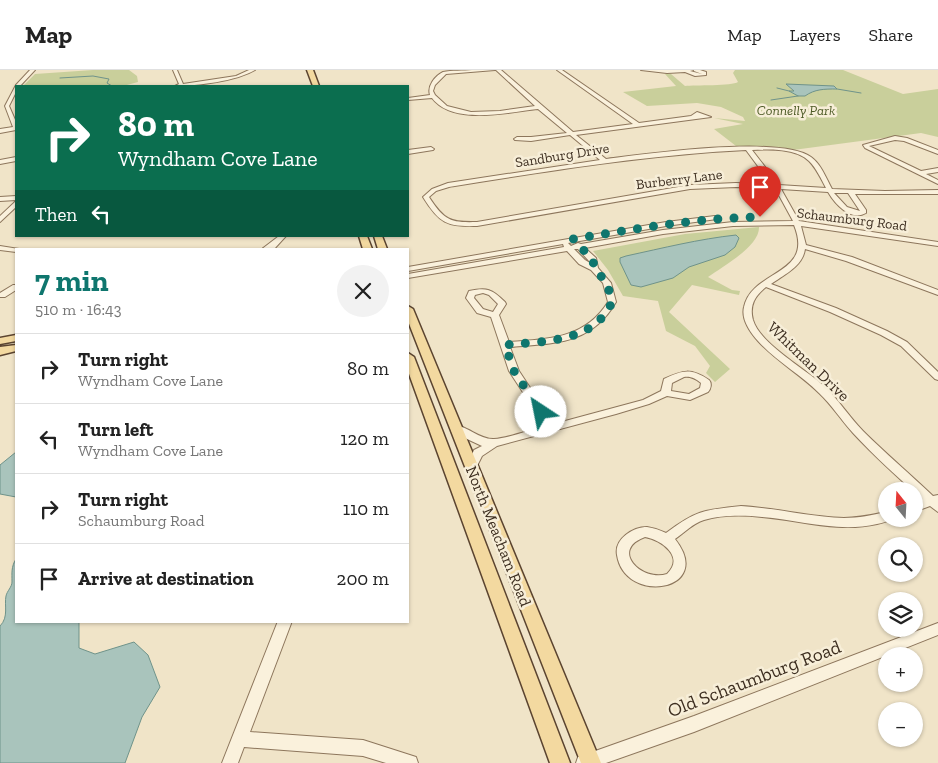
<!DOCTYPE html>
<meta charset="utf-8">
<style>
:root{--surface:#fff;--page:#f2f2f2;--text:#222;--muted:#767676;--line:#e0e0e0;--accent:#0f766e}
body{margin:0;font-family:"Zilla Slab",serif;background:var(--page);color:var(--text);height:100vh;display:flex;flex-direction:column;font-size:19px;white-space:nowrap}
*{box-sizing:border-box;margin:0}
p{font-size:16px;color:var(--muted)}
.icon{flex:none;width:28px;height:28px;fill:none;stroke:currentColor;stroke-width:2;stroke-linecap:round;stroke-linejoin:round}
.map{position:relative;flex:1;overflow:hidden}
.sheet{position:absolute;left:15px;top:178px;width:394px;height:375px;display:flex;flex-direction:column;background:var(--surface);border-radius:0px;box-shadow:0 1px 4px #0004}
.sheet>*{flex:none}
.banner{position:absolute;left:15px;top:15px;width:394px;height:152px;border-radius:0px;box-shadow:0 1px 4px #0004;background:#0b6e4f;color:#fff;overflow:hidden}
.needle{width:32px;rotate:342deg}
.buttons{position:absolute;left:878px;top:412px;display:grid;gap:10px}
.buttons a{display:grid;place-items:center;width:45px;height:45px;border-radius:50%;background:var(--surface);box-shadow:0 1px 4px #0004;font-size:25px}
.pin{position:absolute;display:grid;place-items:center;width:42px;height:42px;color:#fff;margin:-51px -21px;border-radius:50% 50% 50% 0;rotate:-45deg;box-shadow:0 0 5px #0007}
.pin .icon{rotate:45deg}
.me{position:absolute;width:55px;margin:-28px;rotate:326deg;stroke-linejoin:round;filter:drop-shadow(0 0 4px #0008)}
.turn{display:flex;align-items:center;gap:18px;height:105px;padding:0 20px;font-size:22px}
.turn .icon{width:65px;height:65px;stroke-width:2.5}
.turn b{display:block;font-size:35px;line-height:42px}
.then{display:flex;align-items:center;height:48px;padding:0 20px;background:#0003;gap:10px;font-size:19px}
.round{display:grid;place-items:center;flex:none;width:52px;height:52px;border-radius:26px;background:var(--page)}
.head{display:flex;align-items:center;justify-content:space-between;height:85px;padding:0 20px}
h1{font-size:30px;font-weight:700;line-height:38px;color:var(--accent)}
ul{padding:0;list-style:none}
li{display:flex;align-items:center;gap:15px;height:70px;padding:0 20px;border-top:1px solid var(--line)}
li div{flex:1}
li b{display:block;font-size:19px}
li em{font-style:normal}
header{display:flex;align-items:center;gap:30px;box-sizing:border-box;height:70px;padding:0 25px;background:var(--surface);border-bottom:1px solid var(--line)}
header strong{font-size:24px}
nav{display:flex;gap:28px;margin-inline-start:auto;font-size:18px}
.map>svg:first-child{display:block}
</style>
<header>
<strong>Map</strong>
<nav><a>Map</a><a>Layers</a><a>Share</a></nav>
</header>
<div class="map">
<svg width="938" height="693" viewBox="0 0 938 693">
<rect width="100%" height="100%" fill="#f0e4c8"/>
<path fill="#c9cf9b" d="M93,0H129L137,6L138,12L123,16H23L35,4Z
M735,0H843L903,24L938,19V67L921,63L793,80L778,77L736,76L714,59L743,54L714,48L745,51L743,47L721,37L697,33L647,36L623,22L676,16L665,4H671L685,16C695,15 732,16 738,12L733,3Z
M759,157C760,176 722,197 708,207L732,220L740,221L739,225L692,215L669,242L730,299L715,312L706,303L710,296L695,276L666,261L658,231L623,226L608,200L593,181L685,164Z"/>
<path fill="#a9c4bc" stroke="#6f938a" d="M786,14L834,16L837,19C824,19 815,19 805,26H798L789,21H794Z
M736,165L739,168L735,177L725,185L689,197L673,208L641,217L631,215L620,192V188L626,186C663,178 699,169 736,165Z
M16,382V427L0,424V395Z
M16,489V551H79V578L95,584L134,572L148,585L160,617L142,647L125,693H0V556C9,547 4,535 6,526C7,521 12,517 12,512C12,503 11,497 16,489Z"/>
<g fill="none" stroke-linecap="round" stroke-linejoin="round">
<path stroke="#6f938a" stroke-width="1" d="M60,8L93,6L109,9L107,13L112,16
M777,18L789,21
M837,19L861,23
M771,30L798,26"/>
<defs>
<path id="minor" d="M30,0H35L20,16H16V22L9,36L16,52V60L0,63V59L13,57L5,36L16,15Z
M173,0H177L183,14L236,6L249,0H255C237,11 197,16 175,16L179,14Z
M472,0H495L446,4L435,15L433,21L435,25L447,36L471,42L500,41L535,36L496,0H501L573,62L633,54L557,0H562L639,53L691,46L697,42L711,47L576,65L606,89C647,84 780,65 811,87C821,94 826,108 832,119L885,121L938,120V124H855L866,140V143C851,152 835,134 828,122L781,119L799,151L938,172V176L801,156L806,175L852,187L938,220V225L846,191L805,179C803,196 784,205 771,214L836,238L887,261L907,272L938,302V310L935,309L901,276L881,265L830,242L766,217C755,226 749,235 753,250C760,274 806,299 825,317C839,330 849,347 863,361C885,383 910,404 933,426L938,425V442L930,436L914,442V432L922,429C899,408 875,387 853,363C841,350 832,335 819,323C800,304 776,291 758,271C750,262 741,249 744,237C752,199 815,206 794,155L733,156L663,164L585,178L596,188L598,198L611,213L616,232C591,275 555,273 510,277L519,301L554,354L643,330L661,321L664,309C683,300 691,298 709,310C712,313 711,319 708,322L690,330L667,326L649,334L616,344L497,376L482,386L475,400H467L466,397L474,380L482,376L452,362L451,359L452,356C465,353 479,370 494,369C509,368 529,360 545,356L509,301L491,247L477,243L466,228L469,221C487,217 492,219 505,232L506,234L499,245L509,272C548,269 585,269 608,232L603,213L591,200L579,194L567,181L408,208V204L564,177L563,174L408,201V197L666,152L715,146L717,147V149L666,156L568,173L571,176L578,173L581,174L663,160L733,152L793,151L775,118L736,117L690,119L477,156C447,157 439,153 423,127L432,119L448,113L600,90L570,65L531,71L515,70L514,69L517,67H531L567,63L538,39C509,42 453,56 432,28L408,30V28L430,25C427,16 435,6 443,2C451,0 464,1 472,0ZM746,80L772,115L736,113L690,115L477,152C450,153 444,150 429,127L436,121L449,117C548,101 646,85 746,80ZM752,80C769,79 796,78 809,91C817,99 821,109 826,118L779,115ZM834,123H848L860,141L847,137ZM574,179H578L589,191L590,193L585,190ZM483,223L489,225L498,234L493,242L483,239L474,228L475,225ZM684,307C691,306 696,309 701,313L700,318L689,324L671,321L672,313Z
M641,0H700L706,2V5L695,6L685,2L667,3ZM694,0V1L702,4L690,1Z
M895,66L907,68L938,80V84L904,71L895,70L869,76L921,101L938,98V102L926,104L938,110V114L865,78L863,75Z
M431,77L434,79L433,80L408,84V80Z
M16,87V91L0,94V90Z
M16,126V130L0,131V127Z
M16,131V137L0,152V146Z
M279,166H286L275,178L262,179Z
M0,176L19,179H16V182L0,180Z
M13,215H16V220L5,227H0V223Z
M741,436C776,438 810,447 844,448C859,448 872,445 886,442V449H891C887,452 882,453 877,454C838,463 800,450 762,447C744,445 721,445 704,450C693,453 684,463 675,469C716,521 625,536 617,485C614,469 633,457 647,457C654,458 660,460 666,463C697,440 704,440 741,436ZM645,467C662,470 685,487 667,504C642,512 609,480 645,467Z
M278,551H292L250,662L363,670L416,687L418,693H386L363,686L244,677L238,693H222Z
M938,553V565L694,662L606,693H576L578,687L584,685L694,646Z"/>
<path id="major" d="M307,0H313L319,16H313Z
M359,166H367L372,179H363Z
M374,166H382L387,179H378Z
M408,236L413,239L601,693H581L408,251Z
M16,265V271L0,274V268Z
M16,275V281L0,285V277Z
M408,283L414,287L570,693H550L408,301Z"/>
</defs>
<use href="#minor" stroke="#8d765c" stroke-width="2"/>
<use href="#major" stroke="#5b4430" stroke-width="3"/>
<use href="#minor" fill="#faf1dc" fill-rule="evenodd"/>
<use href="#major" fill="#f3d9a0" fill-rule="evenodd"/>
</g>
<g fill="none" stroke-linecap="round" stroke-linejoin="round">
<path stroke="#0f766e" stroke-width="9" stroke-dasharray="0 16.2" d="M541,342L514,301L505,275C544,271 594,273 612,232L607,213L594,198L593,190L573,169C635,159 697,148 760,147"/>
</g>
<g text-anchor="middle" stroke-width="5" stroke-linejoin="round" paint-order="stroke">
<g font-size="14" font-style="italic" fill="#4d5a26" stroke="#f7eed8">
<text x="796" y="45">Connelly Park</text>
</g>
<g font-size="14" fill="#3d2e20" stroke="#f7eed8">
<text transform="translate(562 85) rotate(-9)" y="5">Sandburg Drive</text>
<text transform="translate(679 109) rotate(-7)" y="5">Burberry Lane</text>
<text transform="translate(852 149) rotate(7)" y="5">Schaumburg Road</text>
</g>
<g font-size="16" fill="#3d2e20" stroke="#f7eed8">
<text transform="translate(809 291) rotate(44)" y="6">Whitman Drive</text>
<text transform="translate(499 466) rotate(68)" y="6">North Meacham Road</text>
</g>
<g font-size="19" fill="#3d2e20" stroke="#f7eed8">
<text transform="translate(754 608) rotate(-21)" y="7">Old Schaumburg Road</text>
</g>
</g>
</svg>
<div class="buttons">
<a><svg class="needle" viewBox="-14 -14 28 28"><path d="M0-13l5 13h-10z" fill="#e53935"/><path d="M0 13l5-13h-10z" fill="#767676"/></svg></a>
<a><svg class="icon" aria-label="search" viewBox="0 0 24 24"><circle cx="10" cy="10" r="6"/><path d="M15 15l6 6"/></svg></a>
<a><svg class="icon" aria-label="layers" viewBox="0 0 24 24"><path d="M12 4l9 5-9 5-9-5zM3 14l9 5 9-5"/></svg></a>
<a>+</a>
<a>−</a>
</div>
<div class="pin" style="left:760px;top:147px;background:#d93025"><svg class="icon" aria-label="arrive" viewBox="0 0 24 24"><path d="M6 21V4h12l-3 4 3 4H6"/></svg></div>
<svg class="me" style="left:541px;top:342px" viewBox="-20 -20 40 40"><circle r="19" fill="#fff"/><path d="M0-13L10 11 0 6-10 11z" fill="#0f766e"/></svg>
<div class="banner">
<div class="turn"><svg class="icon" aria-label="right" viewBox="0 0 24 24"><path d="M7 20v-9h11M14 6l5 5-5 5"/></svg><div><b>80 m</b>Wyndham Cove Lane</div></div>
<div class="then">Then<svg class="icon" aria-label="left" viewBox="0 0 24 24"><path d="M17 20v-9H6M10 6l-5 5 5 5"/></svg></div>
</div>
<section class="sheet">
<div class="head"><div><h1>7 min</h1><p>510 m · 16:43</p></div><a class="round"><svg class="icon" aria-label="close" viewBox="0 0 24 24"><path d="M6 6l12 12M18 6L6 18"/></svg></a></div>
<ul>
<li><svg class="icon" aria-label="right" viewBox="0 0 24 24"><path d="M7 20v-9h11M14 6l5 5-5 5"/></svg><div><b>Turn right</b><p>Wyndham Cove Lane</p></div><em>80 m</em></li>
<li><svg class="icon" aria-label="left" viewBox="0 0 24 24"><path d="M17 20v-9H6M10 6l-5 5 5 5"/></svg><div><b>Turn left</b><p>Wyndham Cove Lane</p></div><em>120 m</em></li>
<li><svg class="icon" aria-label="right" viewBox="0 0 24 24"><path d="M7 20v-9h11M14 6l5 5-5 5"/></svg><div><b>Turn right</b><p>Schaumburg Road</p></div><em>110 m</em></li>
<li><svg class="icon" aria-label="arrive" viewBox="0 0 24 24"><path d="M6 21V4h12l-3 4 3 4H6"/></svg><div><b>Arrive at destination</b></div><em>200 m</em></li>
</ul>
</section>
</div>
